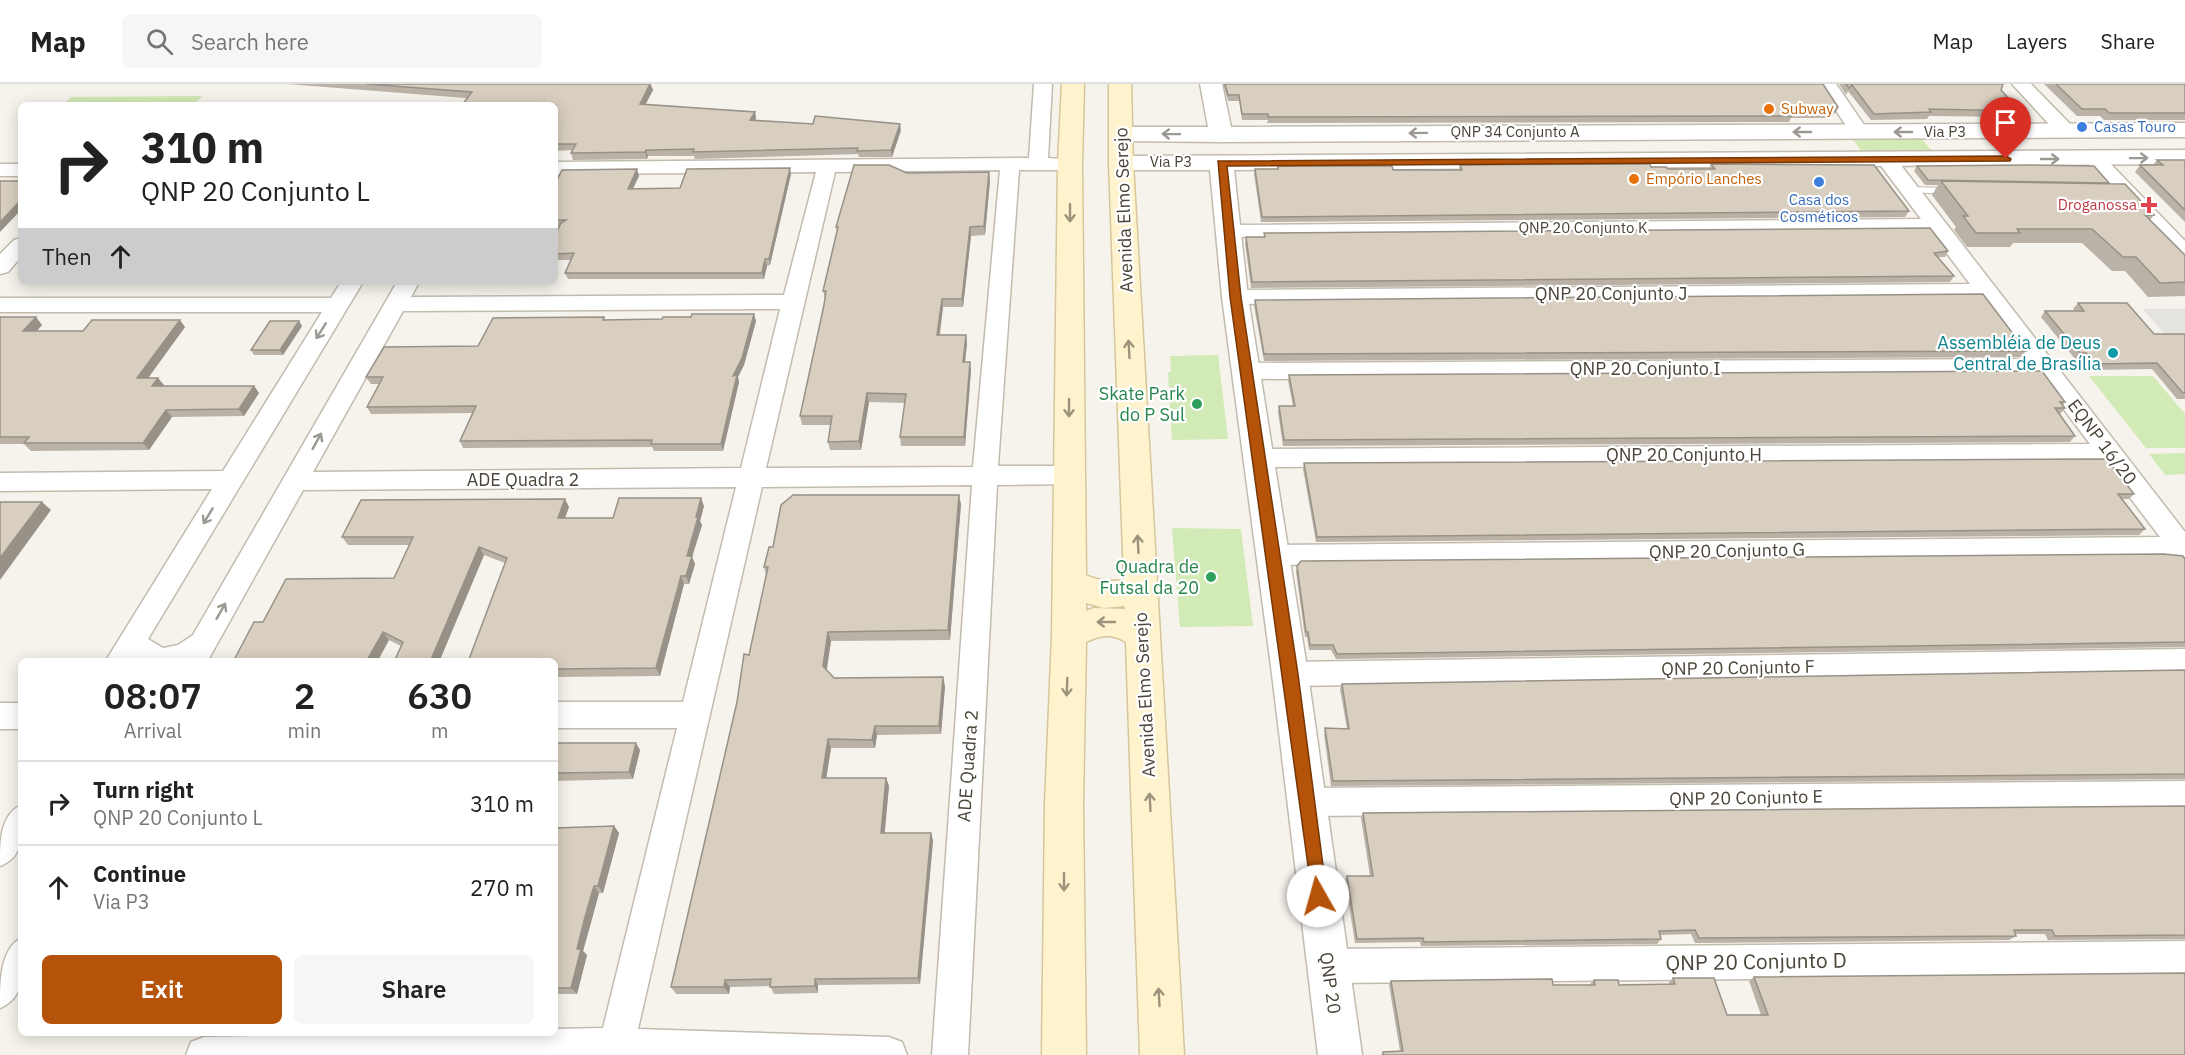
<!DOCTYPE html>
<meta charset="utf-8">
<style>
:root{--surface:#fff;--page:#f6f6f6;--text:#222;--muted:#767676;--line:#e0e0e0;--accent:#b45309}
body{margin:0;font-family:"IBM Plex Sans",sans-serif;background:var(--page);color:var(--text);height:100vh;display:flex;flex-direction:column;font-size:22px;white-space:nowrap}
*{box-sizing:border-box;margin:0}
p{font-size:20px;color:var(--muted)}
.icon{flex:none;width:33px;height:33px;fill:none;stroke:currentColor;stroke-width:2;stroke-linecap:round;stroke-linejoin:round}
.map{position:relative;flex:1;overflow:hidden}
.side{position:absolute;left:18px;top:574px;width:540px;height:378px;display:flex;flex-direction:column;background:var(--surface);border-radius:9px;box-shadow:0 3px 15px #0003}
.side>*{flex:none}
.hud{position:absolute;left:18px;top:18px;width:540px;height:183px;border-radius:9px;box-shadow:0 3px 15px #0003;background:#fff;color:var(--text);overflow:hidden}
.pin{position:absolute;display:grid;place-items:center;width:51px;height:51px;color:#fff;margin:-62px -26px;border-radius:50% 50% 50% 0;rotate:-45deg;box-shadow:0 0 6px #0007}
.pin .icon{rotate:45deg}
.me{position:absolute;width:66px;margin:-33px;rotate:353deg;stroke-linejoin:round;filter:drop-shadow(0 0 4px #0008)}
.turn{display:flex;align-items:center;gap:21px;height:126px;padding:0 24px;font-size:27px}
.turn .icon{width:78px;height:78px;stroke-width:2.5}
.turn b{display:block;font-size:42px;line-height:51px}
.then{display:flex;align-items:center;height:57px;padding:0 24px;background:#0003;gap:12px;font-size:22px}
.eta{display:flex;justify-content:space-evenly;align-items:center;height:102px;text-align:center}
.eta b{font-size:36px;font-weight:600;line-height:42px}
.button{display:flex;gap:12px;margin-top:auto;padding:12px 24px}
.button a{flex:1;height:69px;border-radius:9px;background:var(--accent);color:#fff;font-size:24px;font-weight:600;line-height:69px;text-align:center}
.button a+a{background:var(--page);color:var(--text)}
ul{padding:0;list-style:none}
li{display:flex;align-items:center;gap:18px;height:84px;padding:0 24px;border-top:2px solid var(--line)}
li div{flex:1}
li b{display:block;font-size:22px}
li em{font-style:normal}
header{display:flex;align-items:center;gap:36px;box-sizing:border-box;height:84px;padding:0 30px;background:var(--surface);border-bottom:2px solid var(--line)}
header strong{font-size:28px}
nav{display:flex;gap:33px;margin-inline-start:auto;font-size:21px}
.search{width:420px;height:54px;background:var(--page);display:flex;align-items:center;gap:15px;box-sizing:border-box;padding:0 21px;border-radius:9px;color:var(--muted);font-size:22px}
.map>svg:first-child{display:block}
</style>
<header>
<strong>Map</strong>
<div class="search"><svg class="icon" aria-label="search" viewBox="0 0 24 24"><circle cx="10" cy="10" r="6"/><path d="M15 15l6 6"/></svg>Search here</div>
<nav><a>Map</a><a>Layers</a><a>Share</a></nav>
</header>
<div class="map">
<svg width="2185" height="971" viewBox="0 0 2185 971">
<rect width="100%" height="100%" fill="#f6f3ec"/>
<path fill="#d2eab5" d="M202,12L194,21H63L71,13Z
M1852,54H1921L1931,66L1861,67Z
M1218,271L1228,355L1172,356L1168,288H1171L1170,272Z
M2089,292H2153L2185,330V364H2146Z
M2185,369V390L2165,391L2149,370Z
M1172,444L1241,445L1253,542L1180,543Z"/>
<path fill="#e5e3e0" d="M2143,225H2185V253H2167Z"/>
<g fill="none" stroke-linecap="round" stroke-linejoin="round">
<defs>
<path id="service" d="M1910,103L1953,104L1958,107L1953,110L1906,108L1905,106Z"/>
<path id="minor" d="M1034,0H1052L1048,74L1077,76L1080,80L1077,84L1070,86H1019L998,382H1069L1078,385L1082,391L1078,397L1069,400L997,401L968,971H932L972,401L762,403L638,945L889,953L902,958L907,971H186L191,958L204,953L366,950H555V945L603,944L677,644H555V618H683L736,403L303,406L207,578H105L212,405L0,407V389L223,387L322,228H0V214H331L341,198H363L148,555L163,564L178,561L193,551L397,198H419L411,213L784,211L816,88L555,90V78L1029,74ZM1000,86L973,383L766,384L835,88ZM780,225L741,384L313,388L403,227Z
M1818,0H1836L1869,48L1867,52H1853Z
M2012,0H2031L2073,43L2075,47L2073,51H2059Z
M2094,68L2101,70L2185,157V175L2178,174L2087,78L2084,74L2087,70Z
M1886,69L1893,71L2185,448V477L2175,473L1274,481L1265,478L1261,471L1265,464L1274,461L2160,453L2103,378L1259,383L1250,380L1247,374L1250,368L1259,365L2090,360L2038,291L1246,295L1238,293L1234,287L1238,281L1246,279L2026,275L1980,214L1235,220L1227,218L1224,213L1227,208L1235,206L1970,200L1930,147L1230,153L1223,151L1220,147L1223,143L1230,141L1921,135L1876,75L1879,71Z
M0,80H21V92H0Z
M21,154V173L8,188L0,190V170L14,156Z
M2185,565V589L1290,602L1280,599L1276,590L1280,581L1290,578Z
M0,619H21V645H0Z
M2185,697V725L1306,732L1295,728L1290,718L1295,708L1306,704Z
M21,721C21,745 27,772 0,782C0,758 0,731 21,721Z
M21,854C21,881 29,912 0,924C0,897 0,866 21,854Z
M2185,857V891L1328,899L1316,894L1311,882L1316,870L1328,865Z"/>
<path id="tertiary" d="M1200,0H1222L1231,43L2185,39V53L1221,58L1122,57L1114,55L1110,50L1114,45L1122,43H1208Z
M2185,66V80L1234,86L1248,213L1308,590L1362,971H1318L1272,590L1222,213L1210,86H1121L1113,84L1109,79L1113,74L1121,72Z"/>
<path id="secondary" d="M1062,0H1084L1082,80L1086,491C1098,497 1110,498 1124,496L1109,79V0H1131L1133,79L1184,971H1140L1126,558C1111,549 1101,551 1086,558L1083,720L1086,971H1042L1045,720L1052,551L1058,80ZM1086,519L1104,524L1124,522L1125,525L1094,524L1086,527Z"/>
</defs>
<use href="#service" stroke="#c2bbae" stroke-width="2"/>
<use href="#minor" stroke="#c2bbae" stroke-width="3"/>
<use href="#tertiary" stroke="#c2bbae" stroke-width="3"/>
<use href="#secondary" stroke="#d6c79b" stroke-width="3"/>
<use href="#service" fill="#fff" fill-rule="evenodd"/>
<use href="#minor" fill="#fff" fill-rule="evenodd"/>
<use href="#tertiary" fill="#fff" fill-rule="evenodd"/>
<use href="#secondary" fill="#fff3cd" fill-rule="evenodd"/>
</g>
<path fill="#bab2a6" d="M287,0H651L653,6L645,21L755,28L756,34L755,36L901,46L892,73H859L858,70L695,75L694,72H648L647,75L573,76L571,69L572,66L555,67V21Z
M1223,0H1823L1838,23L1831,34H1791L1789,38L1267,39L1268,36H1242L1239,17H1228Z
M1839,0H2003L2001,6L2020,27L2016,33L1929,32L1927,35L1871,36L1848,7L1846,11Z
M2044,0H2185V36H2104L2100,32H2077Z
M2157,76H2185V138L2135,88L2140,81H2153Z
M1711,80L1909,127L1905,133L1261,138L1254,90L1255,85H1277L1278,82L1393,86H1459L1460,81L1651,83L1668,85H1709Z
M1917,82L2109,99L2108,100L2154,131L2150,136L2185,171V212L2148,213L2125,187H2112L2082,159H2013L2010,163H1967L1954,146L1956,143L1932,111L1938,101H1925L1914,87Z
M907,89L990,96L985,151L971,152L963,223H943L940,251H966L967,260L965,278L971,286L965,362H901L900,353L905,319L869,318L861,366H830L828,358L831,341H802L800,332L824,221L825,214L823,207L837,148L836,143Z
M791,90L770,181L767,182L764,195H568L565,189L571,176H555V151L559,143H555V96L639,92L633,104H680Z
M1264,149L1948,167L1945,173H1938L1954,192L1950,198L1251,204L1245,159L1246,153H1264Z
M1255,216L2026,267L2021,273L1264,277L1254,222Z
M2078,219L2154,250H2185V315H2177L2152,285L2090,286L2081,275H2075L2041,233L2045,227H2075L2073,225Z
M0,233L42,241L36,247H83L185,243L148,294L164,301L163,302H254L259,309L244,332L172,333L149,366L31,367L24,360H0Z
M604,233L605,236L662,235L756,237L744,281L738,293L739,298L723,367H654L652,363L463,364L460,357L472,329L371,330L367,323L379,300H371L366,293L478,262Z
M302,242L283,271H254L251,266Z
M1289,291L2065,318L2063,321L2065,324L2060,330L2075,352L2070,358L1283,362L1278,328L1279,322H1293L1288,297Z
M1304,379L2134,410L2129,415H2122L2145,445L2139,451L1316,458L1303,385Z
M961,420L950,556L831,557L826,586L834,594L945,602L941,650L877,651L875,664H831L826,694H886L889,702L884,749H931L933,757L920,900L818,901V909L774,910L770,902L730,903L729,910H676L671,903L749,571L766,491L764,483L773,463Z
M704,422L700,437L702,441L692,473L695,480L689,500H684L660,592L555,593V578L505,479L484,471L439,578H394L401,562L389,556L377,578H233L263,538L394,494L410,461H348L342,453L569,423L565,434H613Z
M2185,475V563L1336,575L1331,566H1309L1307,553H1305L1296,488L1297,482Z
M2185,586V695L1331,702L1324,650L1325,644L1347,645L1340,605L1342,600Z
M555,659L640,666L633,695L555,697Z
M2185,722V855L2048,856L2045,850H2015L2016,852L2009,856L1695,859L1691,850L1660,851L1661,855L1657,860L1421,862L1420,858L1355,859L1345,796L1347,792H1370L1361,734L1363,729Z
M614,742L619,749L603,809H599L591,839L583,867L587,871L577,910H555V744Z
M1754,893L2185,971H1381L1383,968L1400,967L1389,901L1391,897L1553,901H1590V900L1594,896L1619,901L1669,900V898L1673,894L1727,931H1761L1749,897Z"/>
<path fill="#979187" d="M650,0L653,6L642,27L640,20Z
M755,28L756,34L752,42L750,36Z
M900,40L901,46L892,73L891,66Z
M646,66L648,72L647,75L645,68Z
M790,84L791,90L770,181L769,175Z
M637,85L639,92L630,111L628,105Z
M989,88L990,96L985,151L984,142Z
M21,116V126L0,148V138Z
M970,143L971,152L963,223L962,215Z
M765,175L767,182L764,195L762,189Z
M942,215L943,223L938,260L937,251Z
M754,230L756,237L744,281L738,293L739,298L723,367L721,360L733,292Z
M36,233L42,241L30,255L23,247Z
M180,236L185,243L143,301L137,294Z
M299,237L302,242L283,271L280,266Z
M966,251L967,260L964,286L963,278Z
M970,278L971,286L965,362L964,353Z
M158,294L164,301L158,310L152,302Z
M254,302L259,309L244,332L239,325Z
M867,309L869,318L861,366L859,357Z
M166,326L172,333L149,366L143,359Z
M959,411L961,420L950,556L948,546Z
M701,414L704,422L700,437L702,441L692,473L695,480L689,500L686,492L687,472Z
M565,415L569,423L562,442L558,434Z
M42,418L51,426L0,496V474Z
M479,463L484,471L439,578H430Z
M681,492L684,500L660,592L656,584Z
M383,548L389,556L377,578H366Z
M828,548L831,557L826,591L823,582Z
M943,593L945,602L941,650L939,642Z
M875,642L877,651L875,664L872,656Z
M828,655L831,664L825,702L822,694Z
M636,659L640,666L633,695L629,688Z
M886,694L889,702L884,757L881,749Z
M614,742L619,749L603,809L598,802Z
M931,749L933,757L920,900L918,894Z
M594,802L599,809L583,867L587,871L577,910L571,904L577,865Z
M815,895L818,901V909L815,902Z
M725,896L730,903L729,910L724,903Z"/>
<path fill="#d8cfc1" stroke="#979187" stroke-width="1.5" d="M366,0H650L640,20L755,28L750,36L813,40L815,32L900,40L891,66L857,67L858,64L693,68L694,65L653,66H646L645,68L571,69L576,60H555V21H462L472,8Z
M1225,0H1823L1838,23L1835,28H1790L1792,32L1268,33V30H1242L1239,11H1228Z
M1846,0H2003L2001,6L2020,27L1929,25L1931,28L1874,30L1852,1L1849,4Z
M2056,0H2185V29H2109L2105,25H2082Z
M2157,76H2185V126L2140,81H2163Z
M1620,80H1650L1651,83H1666L1668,85H1715L1711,80L1874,81L1909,127L1262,133L1255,85H1278V82H1392L1393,86H1462L1460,81Z
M854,81H889L907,89L989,88L984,142L970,143L962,215H942L937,251H966L963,278H970L964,353H900L906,310L867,309L859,357L828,358L832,332H800L824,221L826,207H823L838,143H836Z
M2031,81L2094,82L2109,99L1928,96L1917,82Z
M790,84L769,175H765L762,189H565L574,169L555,170V151L561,139L566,136H555V96H557L562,86L637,85L628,105L680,104L687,85Z
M0,97H21V116L0,138Z
M1941,97L2125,100L2154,131H2145L2185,171V198L2160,199L2136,173H2123L2092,145H2017L2020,149H1976L1963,132H1968Z
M1930,144L1948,167L1934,169L1954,192L1252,198L1246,153H1265L1264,149Z
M1983,210L2026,267L1264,270L1255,216Z
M2078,219H2127L2154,250H2185V309H2183L2157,279L2095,280L2086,269H2080L2045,227H2084Z
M692,230H754L742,274L733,292L737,291L721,360H651L652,356L460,357L476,322L367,323L383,293H366L384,263L478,262L493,234L604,233L603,236L662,235L663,233H691Z
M0,233H36L23,247H83L92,236H180L137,294H158L152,302H254L239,325L166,326L143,359H24L29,353H0Z
M270,237H299L280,266H251Z
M2042,287L2065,318H2060L2065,324H2055L2075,352L1284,356L1279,322H1295L1289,291Z
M2107,375L2134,410H2118L2145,445L1317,453L1304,379Z
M793,411H959L948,546L828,548L823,582L834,594L943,593L939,642H875L872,656L828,655L822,694H886L881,749H931L918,894L815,895V902L770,903L771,895L725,896L724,903H671L737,618L744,570L749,571L768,483H764L769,463H773L781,421Z
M619,414H701L696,433H698L687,472H692L686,492H681L656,584L555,585V578H468L507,474L479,463L430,578H394L403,558L383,548L366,578H233L254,538H263L286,495L394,494L413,453H342L361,416L565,415L558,434H613Z
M0,418H42L0,474Z
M2164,470L2183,472L2185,475V558L1337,570L1333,561H1310L1308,548H1306L1297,482L1301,477Z
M2185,586V690L1333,697L1325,644L1349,645L1342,600Z
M555,659H636L629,688L555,689Z
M2185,722V851L2055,852L2052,846H2014L2016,852L1699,854L1695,846L1659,847L1661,855L1424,858L1423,854L1357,855L1347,792H1373L1363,729Z
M614,742L598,802H594L585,833L577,865H581L571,904H555V744Z
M2185,889V971H1383V968L1403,967L1391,897L1552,895L1553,901H1595L1594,896H1618L1619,901L1675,900L1673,894H1714L1727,931H1768L1754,893Z"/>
<defs><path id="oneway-shaft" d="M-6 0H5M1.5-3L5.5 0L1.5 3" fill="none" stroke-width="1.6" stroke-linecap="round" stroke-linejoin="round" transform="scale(1.5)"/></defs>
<g stroke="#9c9892">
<use href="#oneway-shaft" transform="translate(1802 48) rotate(-180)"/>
<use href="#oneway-shaft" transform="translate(1903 48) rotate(180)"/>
<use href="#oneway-shaft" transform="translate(1418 49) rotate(179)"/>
<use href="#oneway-shaft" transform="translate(1171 50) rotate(-179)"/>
<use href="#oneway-shaft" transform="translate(2139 74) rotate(-1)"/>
<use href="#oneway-shaft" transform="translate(2050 75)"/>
<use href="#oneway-shaft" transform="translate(321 247) rotate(122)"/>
<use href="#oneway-shaft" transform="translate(317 357) rotate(-61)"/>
<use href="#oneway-shaft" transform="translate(208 432) rotate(121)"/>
<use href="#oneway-shaft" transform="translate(221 527) rotate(-60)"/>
</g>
<g stroke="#9c937c">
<use href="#oneway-shaft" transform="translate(1070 129) rotate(90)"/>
<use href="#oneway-shaft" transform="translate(1129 265) rotate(-93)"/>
<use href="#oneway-shaft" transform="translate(1069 324) rotate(90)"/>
<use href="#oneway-shaft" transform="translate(1138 460) rotate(-93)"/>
<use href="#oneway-shaft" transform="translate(1106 538) rotate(180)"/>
<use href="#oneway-shaft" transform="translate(1067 603) rotate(92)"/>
<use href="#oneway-shaft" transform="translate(1150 718) rotate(-93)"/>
<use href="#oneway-shaft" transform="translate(1064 798) rotate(90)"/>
<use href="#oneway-shaft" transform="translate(1159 913) rotate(-93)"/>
</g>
<path fill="#b45309" stroke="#753606" stroke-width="1.5" d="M2006,72L2011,75L2010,77L1227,82L1241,213L1298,590L1327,812L1324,818L1318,820L1313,818L1230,213L1218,77Z"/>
<g fill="#e8710a" stroke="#fff" stroke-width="2">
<circle cx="1769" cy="25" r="6"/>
<circle cx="1634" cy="95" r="6"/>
</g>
<g fill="#3f7fe0" stroke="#fff" stroke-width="2">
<circle cx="2082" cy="43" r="6"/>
<circle cx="1819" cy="98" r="6"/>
</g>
<path fill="#e0444e" stroke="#fff" stroke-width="2" d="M2146 112h6v6h6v6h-6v6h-6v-6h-6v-6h6z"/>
<circle fill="#0f9aa8" stroke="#fff" stroke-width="2" cx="2113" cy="269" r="6"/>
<g fill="#2e9e5b" stroke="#fff" stroke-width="2">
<circle cx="1197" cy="320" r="6"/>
<circle cx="1211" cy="493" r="6"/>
</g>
<g text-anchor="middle" stroke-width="4.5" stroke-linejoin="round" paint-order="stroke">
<g font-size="15" fill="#c56008" stroke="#fff" text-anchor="start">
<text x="1781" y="30">Subway</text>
<text x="1646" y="100">Empório Lanches</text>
</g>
<g font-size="15" fill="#366cbe" stroke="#fff" text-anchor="start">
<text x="2094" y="48">Casas Touro</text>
<text x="1819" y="121" text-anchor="middle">Casa dos<tspan x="1819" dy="17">Cosméticos</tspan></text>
</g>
<g font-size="15" fill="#4b4439" stroke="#fff">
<text x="1515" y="53">QNP 34 Conjunto A</text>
<text x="1945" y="53">Via P3</text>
<text x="1171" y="83">Via P3</text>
<text x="1583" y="149">QNP 20 Conjunto K</text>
</g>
<g font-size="15" fill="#be3a42" stroke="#fff" text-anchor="end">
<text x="2137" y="126">Droganossa</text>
</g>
<g font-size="18" fill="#4b4439" stroke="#fff">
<text transform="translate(1124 126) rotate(-92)" y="6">Avenida Elmo Serejo</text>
<text x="1611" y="216">QNP 20 Conjunto J</text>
<text x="1645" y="291">QNP 20 Conjunto I</text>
<text transform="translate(2102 358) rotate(53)" y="6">EQNP 16/20</text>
<text x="1684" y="377">QNP 20 Conjunto H</text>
<text x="523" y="402">ADE Quadra 2</text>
<text transform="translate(1727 467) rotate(-1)" y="6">QNP 20 Conjunto G</text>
<text transform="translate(1738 584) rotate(-1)" y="6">QNP 20 Conjunto F</text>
<text transform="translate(1145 611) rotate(-93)" y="6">Avenida Elmo Serejo</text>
<text transform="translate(968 682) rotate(-86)" y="6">ADE Quadra 2</text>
<text transform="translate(1746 714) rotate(-1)" y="6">QNP 20 Conjunto E</text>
<text transform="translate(1330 899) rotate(82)" y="6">QNP 20</text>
</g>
<g font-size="18" fill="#0d838f" stroke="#fff" text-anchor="end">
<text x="2101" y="265">Assembléia de Deus<tspan x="2101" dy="21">Central de Brasília</tspan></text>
</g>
<g font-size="18" fill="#27864d" stroke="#fff" text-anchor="end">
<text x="1185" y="316">Skate Park<tspan x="1185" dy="21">do P Sul</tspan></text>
<text x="1199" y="489">Quadra de<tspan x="1199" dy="21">Futsal da 20</tspan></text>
</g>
<g font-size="21" fill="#4b4439" stroke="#fff">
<text transform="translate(1756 878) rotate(-1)" y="7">QNP 20 Conjunto D</text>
</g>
</g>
</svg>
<div class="pin" style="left:2006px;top:75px;background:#d93025"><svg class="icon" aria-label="arrive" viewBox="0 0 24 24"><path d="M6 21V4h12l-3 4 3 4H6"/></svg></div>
<svg class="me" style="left:1318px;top:812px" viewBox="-20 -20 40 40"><circle r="19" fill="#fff"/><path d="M0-13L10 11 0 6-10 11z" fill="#b45309"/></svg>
<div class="hud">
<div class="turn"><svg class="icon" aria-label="right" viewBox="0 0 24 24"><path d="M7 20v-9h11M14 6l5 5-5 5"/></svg><div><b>310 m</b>QNP 20 Conjunto L</div></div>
<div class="then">Then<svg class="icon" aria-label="ahead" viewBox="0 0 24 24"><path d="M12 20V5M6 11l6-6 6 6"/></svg></div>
</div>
<section class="side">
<div class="eta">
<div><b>08:07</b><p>Arrival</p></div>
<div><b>2</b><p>min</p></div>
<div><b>630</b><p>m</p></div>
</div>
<ul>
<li><svg class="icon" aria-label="right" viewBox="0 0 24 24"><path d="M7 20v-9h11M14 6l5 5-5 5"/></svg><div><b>Turn right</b><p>QNP 20 Conjunto L</p></div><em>310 m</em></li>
<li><svg class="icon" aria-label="ahead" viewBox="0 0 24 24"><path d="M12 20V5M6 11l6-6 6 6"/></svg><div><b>Continue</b><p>Via P3</p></div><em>270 m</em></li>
</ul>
<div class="button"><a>Exit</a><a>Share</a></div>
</section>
</div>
